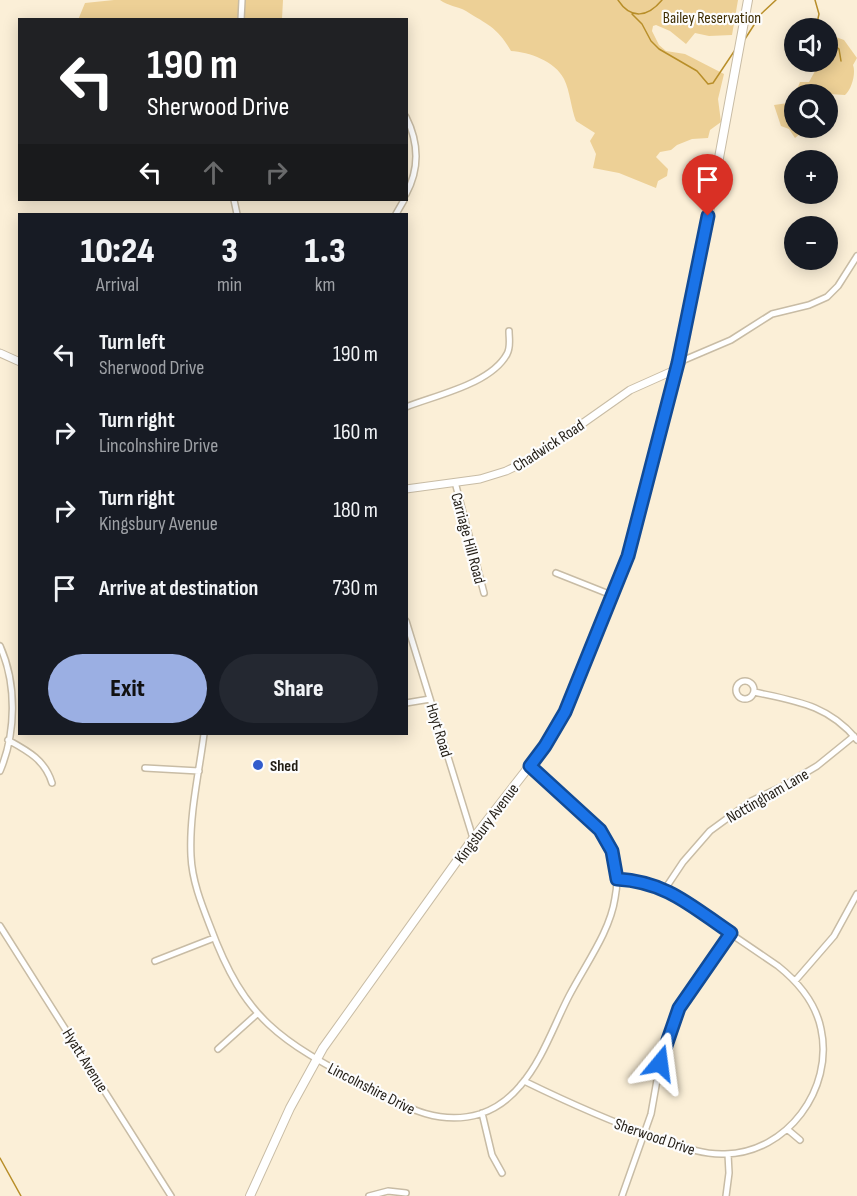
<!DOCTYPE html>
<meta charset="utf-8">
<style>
:root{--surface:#171b24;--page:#242831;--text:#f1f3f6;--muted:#9ea1a6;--accent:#9bafe3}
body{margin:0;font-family:"Sofia Sans Condensed",sans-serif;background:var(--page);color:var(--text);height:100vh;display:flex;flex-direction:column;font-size:22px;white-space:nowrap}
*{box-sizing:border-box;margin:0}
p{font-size:20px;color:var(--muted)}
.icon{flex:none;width:33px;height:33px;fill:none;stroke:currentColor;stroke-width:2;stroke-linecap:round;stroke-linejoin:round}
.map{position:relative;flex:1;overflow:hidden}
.sheet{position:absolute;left:18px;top:213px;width:390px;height:522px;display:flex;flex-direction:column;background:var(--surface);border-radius:0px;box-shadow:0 3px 15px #0003}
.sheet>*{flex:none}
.guide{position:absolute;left:18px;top:18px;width:390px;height:183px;border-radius:0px;box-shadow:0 3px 15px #0003;background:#202124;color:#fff;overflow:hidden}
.controls{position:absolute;left:784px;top:18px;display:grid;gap:12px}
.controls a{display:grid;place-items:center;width:54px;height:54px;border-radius:50%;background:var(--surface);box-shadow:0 3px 15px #0003;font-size:30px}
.pin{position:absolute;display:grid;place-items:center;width:51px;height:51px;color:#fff;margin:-62px -26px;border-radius:50% 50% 50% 0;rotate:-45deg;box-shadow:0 0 6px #0007}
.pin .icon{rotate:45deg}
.me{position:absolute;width:66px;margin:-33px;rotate:16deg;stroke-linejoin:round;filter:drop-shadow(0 0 4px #0008)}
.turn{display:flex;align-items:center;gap:21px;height:126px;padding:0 30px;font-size:27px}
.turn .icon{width:78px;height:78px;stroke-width:2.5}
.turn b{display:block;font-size:42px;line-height:51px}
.lanes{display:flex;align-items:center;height:57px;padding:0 30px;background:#0003;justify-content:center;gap:30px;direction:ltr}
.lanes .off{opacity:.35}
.eta{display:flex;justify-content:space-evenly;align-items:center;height:102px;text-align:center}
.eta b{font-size:36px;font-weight:800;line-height:42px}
.button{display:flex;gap:12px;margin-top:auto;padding:12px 30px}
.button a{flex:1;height:69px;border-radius:36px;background:var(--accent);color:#111;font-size:24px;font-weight:800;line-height:69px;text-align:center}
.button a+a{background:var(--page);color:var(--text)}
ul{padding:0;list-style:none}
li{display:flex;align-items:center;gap:18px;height:78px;padding:0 30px}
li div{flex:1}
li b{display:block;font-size:22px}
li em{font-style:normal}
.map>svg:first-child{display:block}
</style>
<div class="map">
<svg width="857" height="1196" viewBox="0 0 857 1196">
<rect width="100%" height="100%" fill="#fbefd7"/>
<path fill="#edd096" d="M114,0H283L282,19L78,20L85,3Z
M440,0H738L732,35L709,36L695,33L686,44L670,31L656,25L653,26L652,31L659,45L666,51L685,54L724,74L718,99L721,122L710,130L708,138L692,139L677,145L671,150L660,152L656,157L668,169L667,176L658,181L656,188L619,173L593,168L596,154L590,141L595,133L576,121C571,108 570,91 564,79C555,61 529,52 511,51C497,27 488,25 466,11C457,6 448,6 440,0Z
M828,34L844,40L857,58L853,65C856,73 852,89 845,95L829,94L828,98V94H795L800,82H809L820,62H828Z
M795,96V128H807L795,138L789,129L781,126L774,105L788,103Z"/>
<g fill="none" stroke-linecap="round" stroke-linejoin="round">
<path stroke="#b88e29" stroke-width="1.5" d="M618,0C631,20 648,17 662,0
M815,0L819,14L816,28
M632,14L642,24L651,41L659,49L697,71L708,84L713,83L735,50
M745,39L761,14L776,0
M828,40L839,49L841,61
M0,1158L21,1196"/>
<defs>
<path id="minor" d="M241,20L242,0
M406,117C419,143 420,168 406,194
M234,200L237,214
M396,214L404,200
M677,369L684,360L731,340L772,314L809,305L827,297L838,286L857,256
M406,407C436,395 491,384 507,354C511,347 509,339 509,331
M455,482L484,593
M556,573L614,596
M406,621L473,838
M0,646C17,684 16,733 0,771
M736 690a9 9 0 1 1 18 0a9 9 0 1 1-18 0Z
M754,692C796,701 829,705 857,740
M406,703L430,699
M204,734C199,773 189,815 191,856C192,880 201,903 210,926C245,1021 280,1040 365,1086C402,1105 437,1127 480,1114C495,1109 510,1098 520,1086C542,1061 554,1025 569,996C585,965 610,932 615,898C618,883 617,865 611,850C600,818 555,788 530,766
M8,740C28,751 45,760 52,783
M145,768L199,771
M665,889L683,862L710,831L751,801L785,785L817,766L854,736
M0,926L171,1196
M155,961L214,938
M795,981L834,936L857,894
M218,1049L257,1014
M524,1081C567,1102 609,1121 655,1137C678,1145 700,1155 725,1154C787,1153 834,1089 821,1029C816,1004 798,982 778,966L665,889L642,881L617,879
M482,1113L492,1155L502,1173
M787,1129L800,1140
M369,1196L388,1191L406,1193
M622,1196L651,1114L660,1063L674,1018L731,933
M726,1196L729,1173L728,1154"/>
<path id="tertiary" d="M0,353L20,362
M406,489L480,479L506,471L535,457L630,390L677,369"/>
<path id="secondary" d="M250,1196L290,1108L323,1048L472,840L545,746L559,724L574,692L628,556L658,448L701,256L748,0"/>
</defs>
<use href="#minor" stroke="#c8bca5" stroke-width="8"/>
<use href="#tertiary" stroke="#c8bca5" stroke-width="9"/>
<use href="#secondary" stroke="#c8bca5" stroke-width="10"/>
<use href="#minor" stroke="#fff" stroke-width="5"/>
<use href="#tertiary" stroke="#fff" stroke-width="7"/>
<use href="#secondary" stroke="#fff" stroke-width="8"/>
</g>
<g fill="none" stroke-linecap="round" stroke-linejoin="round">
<defs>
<path id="route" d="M660,1063L679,1008L731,933C691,906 667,882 617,879L612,851L600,830L530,766L545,746L565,712L628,556L678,363L708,216"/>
</defs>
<use href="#route" stroke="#114b97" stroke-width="15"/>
<use href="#route" stroke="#1a73e8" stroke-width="10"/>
</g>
<circle fill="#325ccc" stroke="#fdfdfd" stroke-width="2" cx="258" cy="765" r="6"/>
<g text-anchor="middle" stroke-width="4.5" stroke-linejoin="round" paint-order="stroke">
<g font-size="16" fill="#3e2d02" stroke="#fdfdfd">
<text x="712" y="23">Bailey Reservation</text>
</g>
<g font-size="16" fill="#221d15" stroke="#fdfdfd">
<text transform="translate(548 445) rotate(-33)" y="6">Chadwick Road</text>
<text transform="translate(469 538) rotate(75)" y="6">Carriage Hill Road</text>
<text transform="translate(440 730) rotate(73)" y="6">Hoyt Road</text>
<text transform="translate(767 795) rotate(-30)" y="6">Nottingham Lane</text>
<text transform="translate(486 823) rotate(-53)" y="6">Kingsbury Avenue</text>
<text transform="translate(86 1060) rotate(58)" y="6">Hyatt Avenue</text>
<text transform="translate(372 1088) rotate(27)" y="6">Lincolnshire Drive</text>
<text transform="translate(655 1136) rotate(19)" y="6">Sherwood Drive</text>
</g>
<g font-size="16" font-weight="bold" fill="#221d15" stroke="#fdfdfd" text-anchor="start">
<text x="270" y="771">Shed</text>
</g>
</g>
</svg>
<div class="controls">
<a><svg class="icon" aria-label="sound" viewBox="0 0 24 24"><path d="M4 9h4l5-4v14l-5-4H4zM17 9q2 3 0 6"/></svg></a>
<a><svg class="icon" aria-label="search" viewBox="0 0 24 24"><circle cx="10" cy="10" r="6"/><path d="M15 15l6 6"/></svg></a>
<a>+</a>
<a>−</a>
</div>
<div class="pin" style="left:708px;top:216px;background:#d93025"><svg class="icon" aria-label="arrive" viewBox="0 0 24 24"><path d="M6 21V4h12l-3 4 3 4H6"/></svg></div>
<svg class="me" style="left:660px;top:1063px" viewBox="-20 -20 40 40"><path d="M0-17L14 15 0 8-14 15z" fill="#1a73e8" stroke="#fff" stroke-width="4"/></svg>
<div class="guide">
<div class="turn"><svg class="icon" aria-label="left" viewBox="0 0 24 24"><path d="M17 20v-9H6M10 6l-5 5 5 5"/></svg><div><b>190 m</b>Sherwood Drive</div></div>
<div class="lanes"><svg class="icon" aria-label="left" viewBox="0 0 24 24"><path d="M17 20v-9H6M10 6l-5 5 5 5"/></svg><svg class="icon off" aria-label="ahead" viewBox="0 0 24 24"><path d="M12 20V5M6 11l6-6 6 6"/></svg><svg class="icon off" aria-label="right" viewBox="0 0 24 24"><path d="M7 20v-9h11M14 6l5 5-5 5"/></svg></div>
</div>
<section class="sheet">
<div class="eta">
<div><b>10:24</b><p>Arrival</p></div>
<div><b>3</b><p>min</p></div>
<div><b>1.3</b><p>km</p></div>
</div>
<ul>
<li><svg class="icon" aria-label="left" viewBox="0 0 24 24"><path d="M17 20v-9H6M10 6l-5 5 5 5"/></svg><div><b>Turn left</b><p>Sherwood Drive</p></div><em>190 m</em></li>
<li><svg class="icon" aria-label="right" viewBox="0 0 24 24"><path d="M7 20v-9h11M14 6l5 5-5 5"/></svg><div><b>Turn right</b><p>Lincolnshire Drive</p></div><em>160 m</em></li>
<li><svg class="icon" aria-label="right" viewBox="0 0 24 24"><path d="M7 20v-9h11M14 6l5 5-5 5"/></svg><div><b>Turn right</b><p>Kingsbury Avenue</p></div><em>180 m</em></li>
<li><svg class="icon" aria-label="arrive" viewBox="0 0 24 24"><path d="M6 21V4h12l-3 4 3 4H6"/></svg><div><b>Arrive at destination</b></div><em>730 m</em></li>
</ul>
<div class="button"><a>Exit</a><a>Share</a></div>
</section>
</div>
